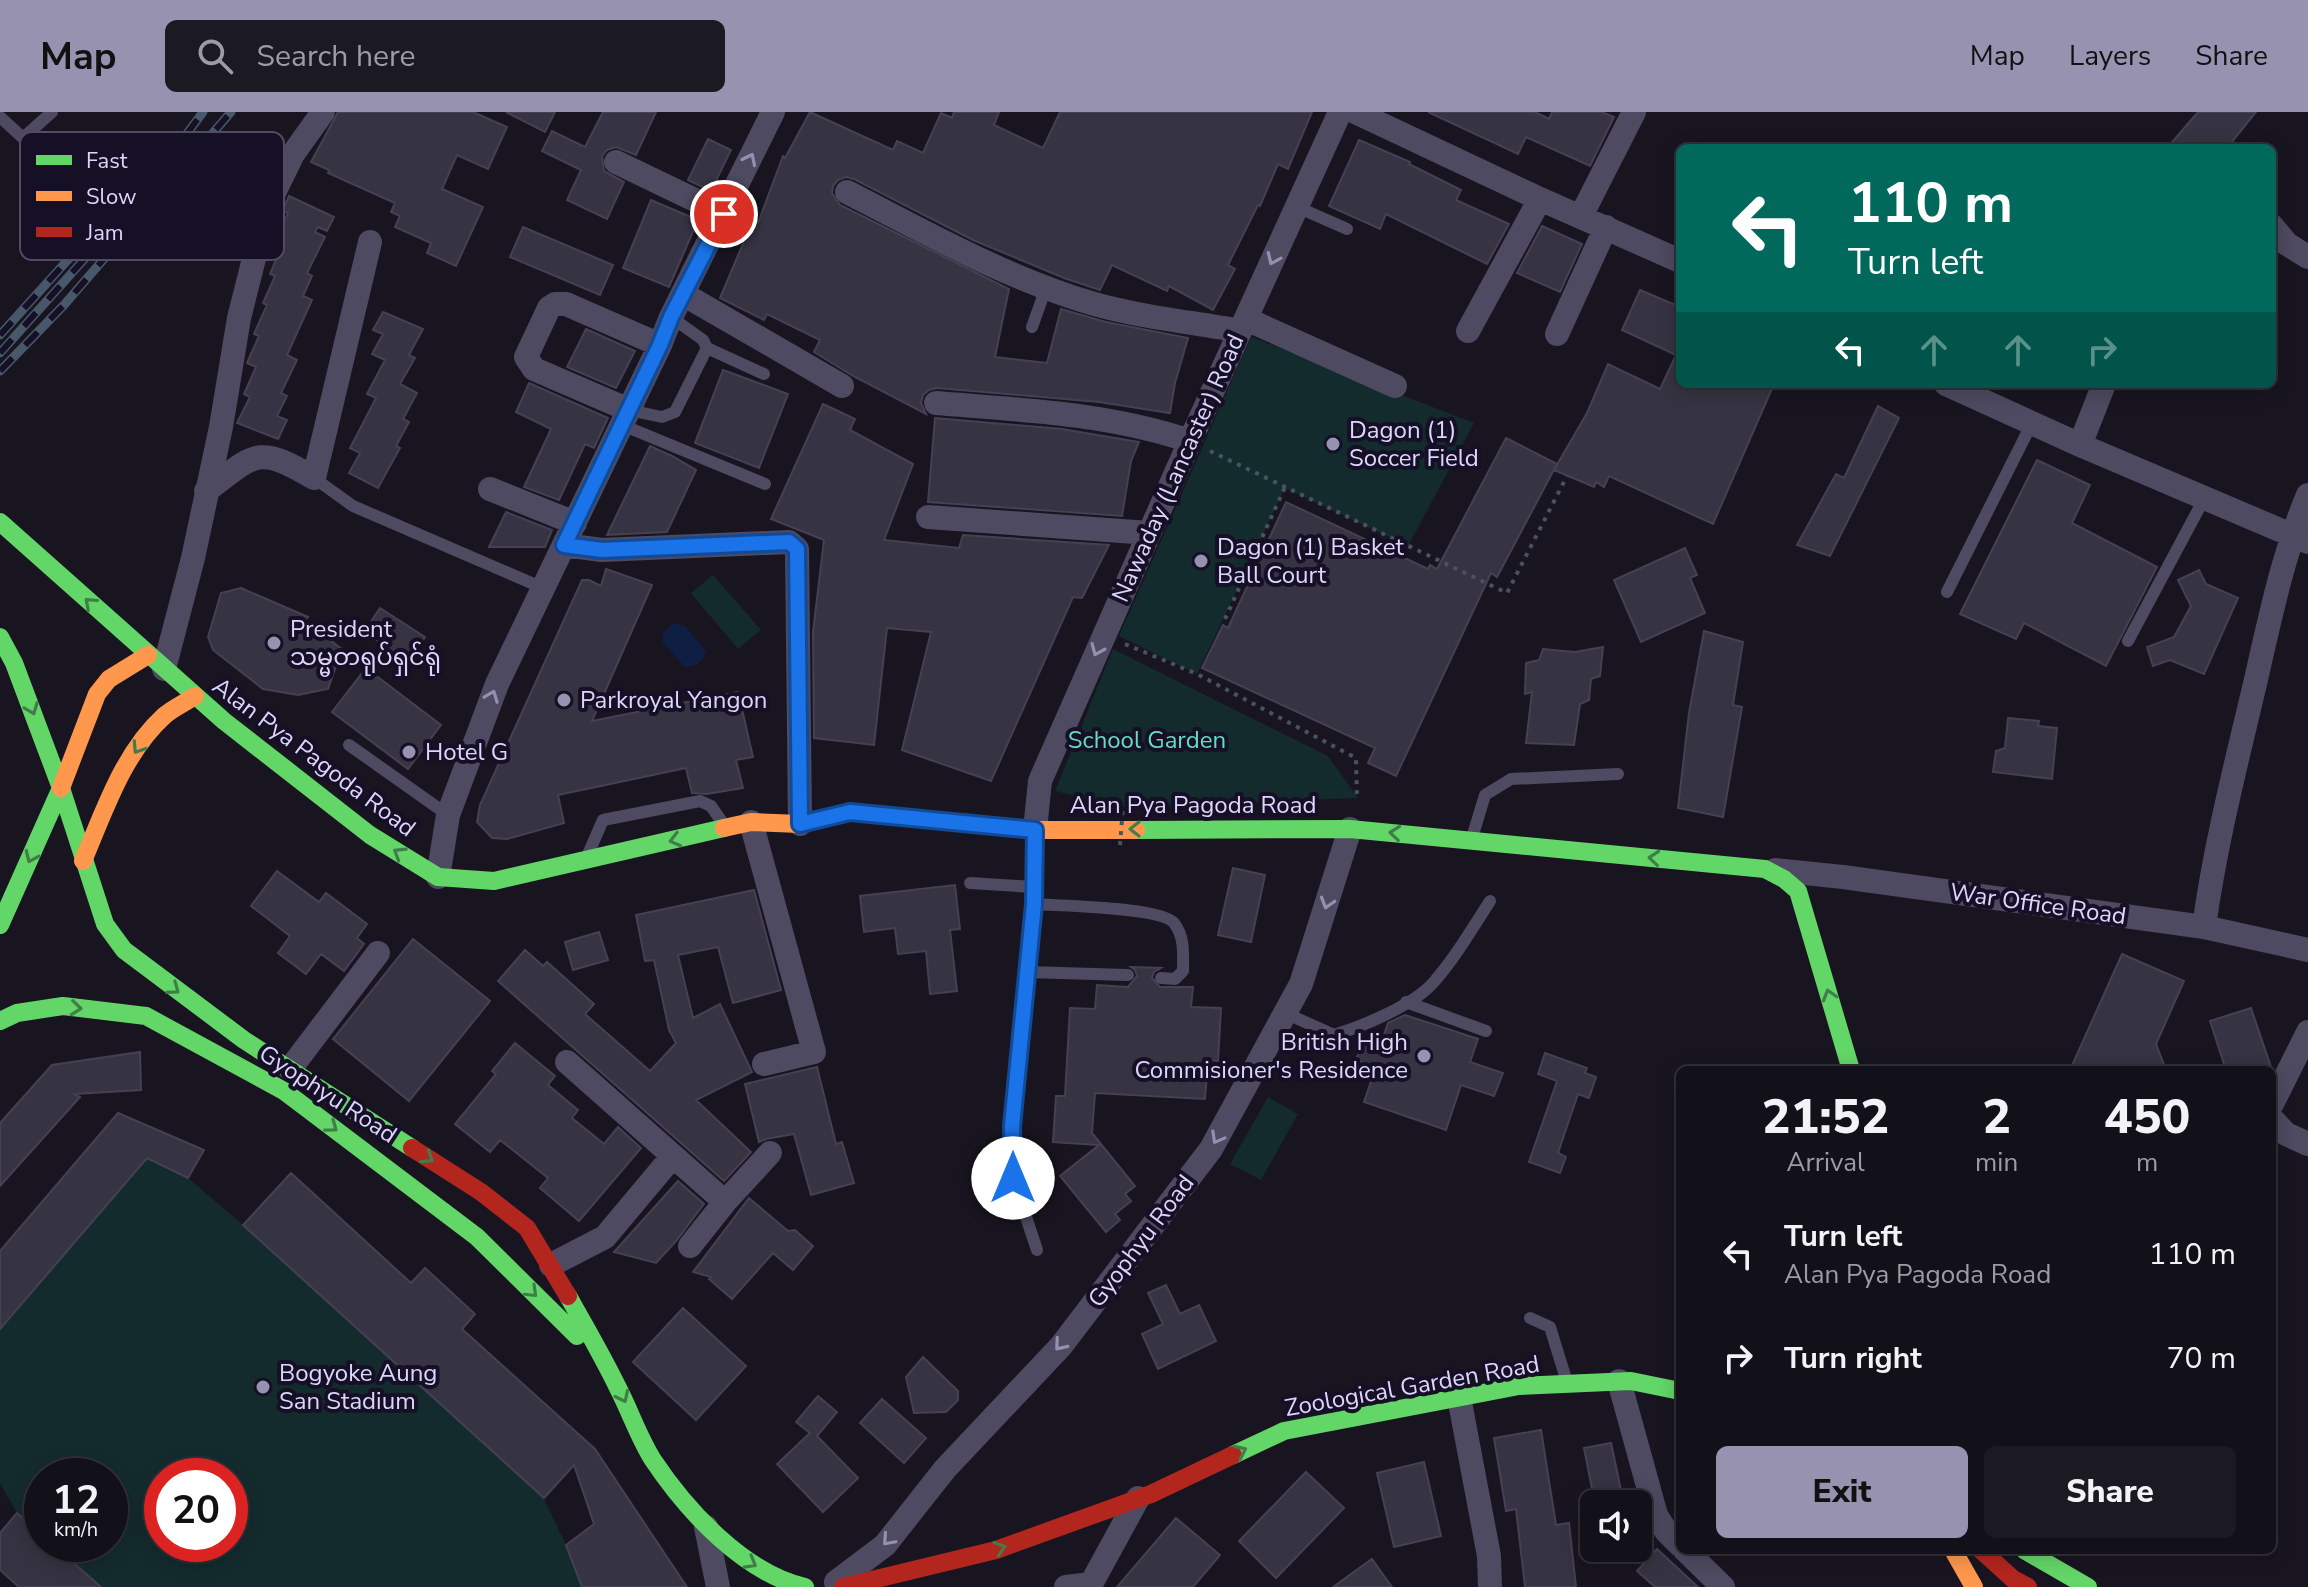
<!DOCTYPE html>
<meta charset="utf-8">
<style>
:root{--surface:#121018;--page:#1b1921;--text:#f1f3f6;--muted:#9c9da2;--line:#313037;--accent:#9792b0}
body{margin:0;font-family:"Nunito Sans","Noto Sans Myanmar",sans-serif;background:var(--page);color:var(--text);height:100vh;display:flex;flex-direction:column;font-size:30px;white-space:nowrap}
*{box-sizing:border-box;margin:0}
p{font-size:26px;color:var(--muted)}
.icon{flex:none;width:44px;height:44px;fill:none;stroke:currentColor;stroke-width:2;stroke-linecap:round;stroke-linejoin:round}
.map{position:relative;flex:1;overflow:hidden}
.drawer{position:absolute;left:1676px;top:954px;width:600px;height:488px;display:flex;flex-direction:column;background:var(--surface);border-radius:12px;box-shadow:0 4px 20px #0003,0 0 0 2px var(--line)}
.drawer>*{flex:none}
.hud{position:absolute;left:1676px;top:32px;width:600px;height:244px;border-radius:12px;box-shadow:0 4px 20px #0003,0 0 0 2px var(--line);background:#00695c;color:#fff;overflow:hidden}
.buttons{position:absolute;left:1580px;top:1378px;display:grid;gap:16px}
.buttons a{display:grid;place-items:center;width:72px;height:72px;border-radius:12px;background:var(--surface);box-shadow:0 4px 20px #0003,0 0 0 2px var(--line);font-size:40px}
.speed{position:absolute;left:24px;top:1346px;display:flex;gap:16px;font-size:40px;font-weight:700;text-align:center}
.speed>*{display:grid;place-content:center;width:104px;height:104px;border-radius:50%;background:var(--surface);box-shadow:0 4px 20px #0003,0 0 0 2px var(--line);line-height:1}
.speed small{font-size:20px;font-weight:400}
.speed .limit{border:12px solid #d22;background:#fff;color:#111}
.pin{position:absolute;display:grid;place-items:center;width:68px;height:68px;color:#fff;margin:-34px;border:4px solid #fff;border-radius:50%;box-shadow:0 2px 8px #0007}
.me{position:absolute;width:88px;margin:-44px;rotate:0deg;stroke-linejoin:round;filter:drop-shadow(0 0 6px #0008)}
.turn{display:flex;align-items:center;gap:28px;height:168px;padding:0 40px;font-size:36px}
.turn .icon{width:104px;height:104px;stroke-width:2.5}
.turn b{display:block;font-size:56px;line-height:68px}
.lanes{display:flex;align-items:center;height:76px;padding:0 40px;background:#0003;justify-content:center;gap:40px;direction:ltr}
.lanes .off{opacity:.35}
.eta{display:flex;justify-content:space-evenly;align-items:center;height:136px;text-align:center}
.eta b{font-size:48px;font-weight:800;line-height:56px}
.cta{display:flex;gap:16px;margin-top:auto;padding:16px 40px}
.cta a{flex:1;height:92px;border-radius:12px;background:var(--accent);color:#111;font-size:32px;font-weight:800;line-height:92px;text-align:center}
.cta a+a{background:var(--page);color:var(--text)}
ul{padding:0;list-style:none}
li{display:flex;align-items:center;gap:24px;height:104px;padding:0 40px}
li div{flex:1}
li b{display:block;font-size:30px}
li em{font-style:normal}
header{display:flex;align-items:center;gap:48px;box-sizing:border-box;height:112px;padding:0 40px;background:var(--accent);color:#111}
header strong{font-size:38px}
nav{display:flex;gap:44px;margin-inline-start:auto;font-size:28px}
.search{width:560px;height:72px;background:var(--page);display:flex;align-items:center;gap:20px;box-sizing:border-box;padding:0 28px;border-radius:12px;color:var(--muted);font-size:30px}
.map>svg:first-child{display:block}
</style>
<header>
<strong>Map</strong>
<div class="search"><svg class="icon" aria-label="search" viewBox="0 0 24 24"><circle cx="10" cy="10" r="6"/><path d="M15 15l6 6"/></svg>Search here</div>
<nav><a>Map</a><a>Layers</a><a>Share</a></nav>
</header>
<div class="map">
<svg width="2308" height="1475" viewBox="0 0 2308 1475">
<rect width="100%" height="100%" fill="#181520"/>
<path fill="#142b2d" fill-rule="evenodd" d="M1251,225L1474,311L1408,434L1285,376L1197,562L1119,524Z
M713,463L761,518L738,537L691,481Z
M1113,537L1328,644L1358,686L1123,695L1055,679Z
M1268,985L1298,1002L1261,1068L1230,1052Z
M118,1001L204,1038L188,1066L243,1113L291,1061L411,1171L425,1156L475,1202L463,1217L591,1334L544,1387L566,1433L590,1415L621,1475H19L0,1458V1421L17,1401L0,1371V1139ZM42,1364H110V1432H42ZM162,1364H230V1432H162Z"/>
<path fill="#0f1f43" d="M673,511L685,514L706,539C703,550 697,554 685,555L663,531L662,522Z"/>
<path fill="#363342" stroke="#454053" stroke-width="2" d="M338,0H473L507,15L488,57L457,43L442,77L483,95L456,154L427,141L431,131L395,115L400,104L391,100L395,91L328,61L329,58L311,50Z
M506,0H555L545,20Z
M603,0H656L636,43L616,35L607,38L602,44L604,59L624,70L607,107L567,88L581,58L542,39L552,19L585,35Z
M810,0L893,38L897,29L923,41L941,1L952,6L954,0H999L994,13L1043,36L1060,0H1312L1288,57L1278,52L1260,94L1258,93L1228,153L1235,157L1213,198L1169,174L1167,179L1112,153L1100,178L1064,166L973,128L854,67L846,65L838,68L833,74L832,81L840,93L1009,177L995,245L1047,251L1061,197L1106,210L1188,226L1175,271L1170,301L1099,290L937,276L929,278L923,283L921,291L926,302L853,264L814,240L820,228L767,202L764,208L720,186L753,108L758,111L783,44L785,46Z
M1428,0H1535L1549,7L1552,0H1602L1614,5L1590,54L1526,25L1518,42Z
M2198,0H2256L2227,36H2167Z
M708,27L731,38L711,79L688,68Z
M1359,28L1410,50L1409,52L1461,78L1456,88L1509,112L1487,152L1386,102L1380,117L1329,94Z
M289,84L334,105L327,119L318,115L315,120L325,125L307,161L312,164L303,184L312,188L287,243L297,248L281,281L287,284L277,304L287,308L278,327L237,311L250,285L244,282L256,255L247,251L259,224L254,222L267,193L263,191L275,164L270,162L283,131L275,128L288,101L282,99Z
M651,88L698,108L669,175L623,156Z
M1542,114L1582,132L1560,180L1517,161Z
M523,115L613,153L600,183L510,145Z
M1640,178L1680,195V272H1774L1713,412L1609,364L1604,375L1596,370L1594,375L1554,358L1587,301L1608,252L1660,277L1676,243L1622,218Z
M383,200L423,217L409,243L415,246L400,272L417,281L403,307L409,310L396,334L400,336L378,376L349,361L360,341L350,336L376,286L367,282L385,248L372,242L383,222L373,218Z
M586,217L635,239L616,276L567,255Z
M723,258L788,282L759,356L695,331Z
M529,271L608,306L594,336L585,332L559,388L524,375L551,317L516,300Z
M823,292L855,307L850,318L913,352L884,428L959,436L963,423L1109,433L1082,486L1073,485L991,669L902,638L931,520L887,516L874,633L814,626L813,520L824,428L771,407Z
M1878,294L1899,306L1830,444L1797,433L1836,362L1844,366Z
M935,306L1062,317L1139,330L1131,349L1122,404L928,390Z
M1506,326L1557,352L1497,465L1491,461L1396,664L1368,651L1375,636L1202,556L1223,513L1228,516L1286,390L1428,457L1430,453L1437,457Z
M650,334L672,344L696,358L667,420L607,423Z
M2037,348L2090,373L2072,411L2157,455L2106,554L2024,511L2016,527L1960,502Z
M506,400L552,418L545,435H489Z
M1685,436L1697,463L1690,466L1705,501L1641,530L1614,468Z
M606,457L652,473L592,609L738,580L753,645L736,648L743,676L707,682L692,681L686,656L558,683L564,711L507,727L492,726L477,710L480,693L582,468H589L601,474Z
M2199,458L2206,472L2238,486L2204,562L2170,548L2153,554L2147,535L2174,525L2191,494L2178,468Z
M241,476L308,505L305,509L342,537L328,577L298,583L263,577L213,538L208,525L221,481Z
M380,496L425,525L409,549L364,520Z
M1704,519L1743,530L1733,593L1742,595L1723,705L1678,696L1689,601Z
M1603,535L1600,564L1591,567L1589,588L1580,592L1574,633L1526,631L1532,580L1525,582L1526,551L1539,548L1543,537L1575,540Z
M366,556L441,613L408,657L332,600Z
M2008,606L2039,609L2038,614L2057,616L2052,667L1993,660L1996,639L2005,636Z
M1233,756L1265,763L1251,830L1218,823Z
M277,759L319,790L326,781L367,812L357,826L364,832L344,859L321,842L306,862L278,841L290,824L251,794Z
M955,773L960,817L950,818L957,879L930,882L926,839L898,842L895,816L864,820L860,784Z
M754,778L781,878L733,891L718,835L678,843L693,906L720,892L752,960L696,988L751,1040L724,1069L498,869L525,838L543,854L547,850L594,892L585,902L650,959L676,931L669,918L654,848L645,849L636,803Z
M599,820L608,848L573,858L565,830Z
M413,827L490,889L409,989L333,927Z
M2122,842L2184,869L2156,932L2166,958H2070Z
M1131,855L1161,856L1154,860L1152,866L1160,875H1193L1191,895L1221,896L1218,949L1208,948L1205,987L1095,981L1092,1021L1135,1074L1125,1082L1131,1089L1115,1102L1120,1108L1106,1120L1060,1064L1099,1033L1053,1030L1056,984H1065L1070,896L1095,897L1097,873L1128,875L1137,864L1135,858Z
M2251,896L2272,958H2226L2210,909Z
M1405,903L1478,927L1470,950L1503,961L1494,984L1461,973L1446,1018L1364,990L1376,955L1356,948L1363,929L1380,935L1388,911Z
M515,931L555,964L548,973L578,998L572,1006L604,1032L618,1015L641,1036L579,1109L540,1076L548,1066L500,1028L490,1040L455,1012L496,962L492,959Z
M140,940L141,978L74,982L80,985L0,1074V1011L52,953Z
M1545,941L1587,956L1585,961L1596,965L1589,986L1578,982L1558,1041L1566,1045L1560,1061L1529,1050L1557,969L1538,962Z
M817,955L836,1032L842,1030L854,1071L811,1083L794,1022L766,1027L759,1030L745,972Z
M118,1001L204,1038L188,1066L147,1046L0,1217V1139Z
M291,1061L411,1171L425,1156L475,1202L462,1217L595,1337L687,1475H582L566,1433L594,1412L574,1353L544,1386L243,1113Z
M678,1069L704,1092L676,1129L656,1151L614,1140Z
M749,1086L788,1119L795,1118L813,1134L793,1158L773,1141L732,1187L709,1167L711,1165L693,1160Z
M1166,1173L1180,1202L1199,1193L1216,1229L1158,1257L1142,1222L1163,1212L1148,1181Z
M683,1196L746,1254L696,1308L633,1250Z
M923,1245L958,1279V1288L946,1300L914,1301L906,1265Z
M818,1284L837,1300L817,1324L858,1366L823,1400L777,1352L810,1321L796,1310Z
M882,1287L926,1326L904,1351L860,1311Z
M1541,1318L1556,1413L1569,1411L1576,1475H1525L1516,1397L1506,1399L1494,1326Z
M1611,1331L1624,1392H1595L1584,1336Z
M1424,1350L1441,1424L1394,1435L1377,1361Z
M1306,1360L1344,1396L1276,1466L1239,1429Z
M17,1401L42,1423V1432H52L101,1475H19L0,1458V1421Z
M1176,1406L1220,1443L1193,1475H1117Z
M1657,1437L1698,1475H1655L1637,1459Z
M1372,1447L1392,1475H1333Z"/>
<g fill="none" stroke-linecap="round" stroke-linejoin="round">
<path stroke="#485260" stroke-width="4" stroke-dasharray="4 6" stroke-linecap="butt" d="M1210,339L1507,481L1567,364
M1225,507L1285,375
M1125,532L1197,562L1356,646L1357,688"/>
<path stroke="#4d4a61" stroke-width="12" d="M0,5L23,26L52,0
M1297,95L1347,117
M1032,215L1046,176
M707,236L764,262
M629,298L662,305L675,300L707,236L703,228L671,205
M622,313L765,372
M314,366L353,394L543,476
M1947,480L2032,311
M2128,529L2204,387
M349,633L448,703
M1035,721L1034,792L1012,1014L1013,1066L1037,1138
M1472,726L1485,683L1511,667L1618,662
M589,740L603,708L700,689L711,694L722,710
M970,771L1034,775
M1034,792C1060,794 1161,795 1174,811C1185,825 1183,842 1183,859L1175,867L1161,866
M1027,860L1128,863
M1406,890L1486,919
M1285,901L1334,923C1363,914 1412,894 1433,871C1455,846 1472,817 1490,789
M1530,1206L1550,1215L1566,1267"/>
<path stroke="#4d4a61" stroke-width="24" d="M1355,0L1540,87L1680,149
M616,50L724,102
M847,80C927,121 1004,165 1091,191C1139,205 1191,210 1240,219
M1581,104L1634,0
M2272,114L2287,132L2308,145
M683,182L842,274
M1246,207L1395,274
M1468,219L1540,87
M1557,222L1606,115
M1946,272L2080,333L2308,430
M936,291C1022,298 1107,301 1190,329
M629,298L534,257L526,245L549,196L555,192H566L660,233
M2080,333L2104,272
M490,377L575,411
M206,379C255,342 257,332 314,366L370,130
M928,405L1149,421
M564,433L602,438L789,430L797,437L800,712
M164,557L193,446L221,315L239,206L267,95L293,42L323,0
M751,710L814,940L764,952
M1035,718L1040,669L1190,329L1340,0
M1775,758L1843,765L2204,815L2308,838
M438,765L448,703L497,572L660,233L671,205L773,0
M2204,815C2215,734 2235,656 2254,576C2269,511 2282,445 2308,383
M567,950L725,1090L690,1134
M290,957L378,841
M2272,992L2308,920
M2272,1007L2286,1022L2308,1032
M725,1090L770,1041
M551,1153L605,1125L672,1045
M1619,1269L1656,1403L1666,1419L1680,1433
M1459,1285L1489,1444L1490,1475
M706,1415L718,1475
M1685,1438L1723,1475
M836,1470L885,1433L945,1357L1061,1234L1211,1037L1301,872L1350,717
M1066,1475L1091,1472L1138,1386"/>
<path stroke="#63d668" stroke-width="18" d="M0,410L224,609L370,723L438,765L494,769L724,716
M0,525L14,551L61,676L105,812L124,838L244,928L412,1036
M1136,718L1350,717L1765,757L1784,767L1798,779L1851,958
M0,813L61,676
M0,909L17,901L63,894L146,904L284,979L477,1125L577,1224
M568,1184C585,1214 603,1245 618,1276C630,1299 639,1326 653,1348C687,1399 744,1461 805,1475
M1233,1343L1284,1319L1519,1274L1631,1269L1680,1279
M2024,1438L2088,1475"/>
<path stroke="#ff974d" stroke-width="18" d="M61,676L97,582L109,567L148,543
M724,716L751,710L800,712L850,700L1035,718H1136
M83,749C104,700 123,641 164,604C173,596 185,591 195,584
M1953,1438L1974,1475"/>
<path stroke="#b3261e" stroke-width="18" d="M412,1036L481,1080L527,1116L568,1184
M1981,1438L2013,1467L2028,1475
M843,1475L996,1438L1151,1382L1233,1343"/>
<defs>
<path id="rail" d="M0,223L102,110
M0,241L139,86L203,0
M0,259L64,193L231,0"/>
</defs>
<use href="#rail" stroke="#465869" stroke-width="9"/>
<use href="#rail" stroke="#151025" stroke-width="6" stroke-dasharray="18" stroke-linecap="butt"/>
<path stroke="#485260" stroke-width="4" stroke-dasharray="4 6" stroke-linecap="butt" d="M1120,733L1123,695"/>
</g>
<defs><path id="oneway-chevron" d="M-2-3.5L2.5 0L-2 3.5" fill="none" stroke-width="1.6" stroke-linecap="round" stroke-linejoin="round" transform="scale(2)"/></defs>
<g stroke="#9490af">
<use href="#oneway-chevron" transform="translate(750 47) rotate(-64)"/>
<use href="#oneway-chevron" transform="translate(1273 147) rotate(114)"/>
<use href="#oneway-chevron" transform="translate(1097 538) rotate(113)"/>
<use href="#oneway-chevron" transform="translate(492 584) rotate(-69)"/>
<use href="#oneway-chevron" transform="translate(1327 791) rotate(107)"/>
<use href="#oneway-chevron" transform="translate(1217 1026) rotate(119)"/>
<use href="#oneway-chevron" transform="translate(1060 1233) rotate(130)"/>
<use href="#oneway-chevron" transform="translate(888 1428) rotate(132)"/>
</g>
<g stroke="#407d4a">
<use href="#oneway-chevron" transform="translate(90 491) rotate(-138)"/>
<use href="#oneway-chevron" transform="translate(32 597) rotate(69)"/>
<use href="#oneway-chevron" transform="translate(138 636) rotate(123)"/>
<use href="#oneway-chevron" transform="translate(1135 717) rotate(180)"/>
<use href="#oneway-chevron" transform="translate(1395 721) rotate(-174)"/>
<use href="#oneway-chevron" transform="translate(675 728) rotate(166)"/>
<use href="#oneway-chevron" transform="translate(399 741) rotate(-148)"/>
<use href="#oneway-chevron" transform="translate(31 745) rotate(114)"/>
<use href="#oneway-chevron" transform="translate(1654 746) rotate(-175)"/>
<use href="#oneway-chevron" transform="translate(174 877) rotate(36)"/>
<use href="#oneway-chevron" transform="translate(1829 883) rotate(-107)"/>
<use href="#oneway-chevron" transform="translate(76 896) rotate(6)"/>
<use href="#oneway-chevron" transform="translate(332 1015) rotate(37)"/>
<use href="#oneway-chevron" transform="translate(428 1046) rotate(33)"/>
<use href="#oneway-chevron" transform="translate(532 1180) rotate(44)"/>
<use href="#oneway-chevron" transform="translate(623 1285) rotate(64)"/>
<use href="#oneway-chevron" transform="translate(1241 1339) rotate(-25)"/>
<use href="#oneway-chevron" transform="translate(1000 1436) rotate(-18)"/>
<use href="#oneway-chevron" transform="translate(751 1451) rotate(30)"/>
</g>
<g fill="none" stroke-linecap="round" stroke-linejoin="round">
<defs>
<path id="route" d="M724,102L671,205L660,233L564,433L602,438L789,430L797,437L800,712L850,700L1035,718L1034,792L1012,1014L1013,1066"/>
</defs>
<use href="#route" stroke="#114b97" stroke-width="20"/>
<use href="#route" stroke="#1a73e8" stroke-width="14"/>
</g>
<g fill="#9792b0" stroke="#151025" stroke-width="3">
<circle cx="1333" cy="332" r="8"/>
<circle cx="1201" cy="449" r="8"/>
<circle cx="274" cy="531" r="8"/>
<circle cx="564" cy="588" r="8"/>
<circle cx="409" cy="640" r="8"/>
<circle cx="1424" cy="944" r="8"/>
<circle cx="263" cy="1275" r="8"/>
</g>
<g text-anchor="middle" stroke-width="8" stroke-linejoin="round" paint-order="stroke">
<g font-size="24" fill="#dcd6fd" stroke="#151025" text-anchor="start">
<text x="1349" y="326">Dagon (1)<tspan x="1349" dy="28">Soccer Field</tspan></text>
<text x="1217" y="443">Dagon (1) Basket<tspan x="1217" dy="28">Ball Court</tspan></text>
<text x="290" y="525">President<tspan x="290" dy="28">သမ္မတရုပ်ရှင်ရုံ</tspan></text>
<text x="580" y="596">Parkroyal Yangon</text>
<text x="425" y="648">Hotel G</text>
<text x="1408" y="938" text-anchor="end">British High<tspan x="1408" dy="28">Commisioner's Residence</tspan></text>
<text x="279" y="1269">Bogyoke Aung<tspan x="279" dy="28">San Stadium</tspan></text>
</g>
<g font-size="24" fill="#dcd6fd" stroke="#151025">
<text transform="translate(1178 356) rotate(-66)" y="8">Nawaday (Lancaster) Road</text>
<text transform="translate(314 645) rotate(37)" y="8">Alan Pya Pagoda Road</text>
<text x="1193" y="701">Alan Pya Pagoda Road</text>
<text transform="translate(2038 792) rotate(8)" y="8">War Office Road</text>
<text transform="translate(328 982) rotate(33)" y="8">Gyophyu Road</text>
<text transform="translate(1141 1129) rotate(-53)" y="8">Gyophyu Road</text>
<text transform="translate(1412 1274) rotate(-10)" y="8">Zoological Garden Road</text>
</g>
<g font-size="24" fill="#64dbc3" stroke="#151025">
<text x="1147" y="636">School Garden</text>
</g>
</g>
<rect x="20" y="20" width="264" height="128" rx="12" fill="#151025" stroke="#514b66" stroke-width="2"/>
<rect x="36" y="43" width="36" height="10" fill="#63d668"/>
<rect x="36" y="79" width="36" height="10" fill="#ff974d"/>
<rect x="36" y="115" width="36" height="10" fill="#b3261e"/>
<g font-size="22" fill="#dcd6fd">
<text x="86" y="56">Fast</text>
<text x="86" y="92">Slow</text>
<text x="86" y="128">Jam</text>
</g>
</svg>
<div class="buttons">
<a><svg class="icon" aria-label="sound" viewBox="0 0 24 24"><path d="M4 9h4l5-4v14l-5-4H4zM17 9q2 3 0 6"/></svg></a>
</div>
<div class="speed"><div>12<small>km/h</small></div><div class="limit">20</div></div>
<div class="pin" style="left:724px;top:102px;background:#d93025"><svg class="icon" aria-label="arrive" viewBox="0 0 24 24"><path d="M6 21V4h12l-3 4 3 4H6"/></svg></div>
<svg class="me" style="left:1013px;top:1066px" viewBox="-20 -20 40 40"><circle r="19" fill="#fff"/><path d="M0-13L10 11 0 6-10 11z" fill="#1a73e8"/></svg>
<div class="hud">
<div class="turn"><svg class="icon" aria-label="left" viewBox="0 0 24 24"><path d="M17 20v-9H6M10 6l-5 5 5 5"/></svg><div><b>110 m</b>Turn left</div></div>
<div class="lanes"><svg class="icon" aria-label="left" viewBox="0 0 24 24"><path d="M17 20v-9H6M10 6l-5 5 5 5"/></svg><svg class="icon off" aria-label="ahead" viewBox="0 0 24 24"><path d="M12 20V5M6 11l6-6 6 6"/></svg><svg class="icon off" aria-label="ahead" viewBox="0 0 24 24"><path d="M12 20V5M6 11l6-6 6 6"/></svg><svg class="icon off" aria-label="right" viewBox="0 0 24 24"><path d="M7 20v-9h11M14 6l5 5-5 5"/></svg></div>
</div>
<section class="drawer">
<div class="eta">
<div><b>21:52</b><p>Arrival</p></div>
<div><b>2</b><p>min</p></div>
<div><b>450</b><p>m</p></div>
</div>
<ul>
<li><svg class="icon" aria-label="left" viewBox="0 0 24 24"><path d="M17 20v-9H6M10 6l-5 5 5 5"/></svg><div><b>Turn left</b><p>Alan Pya Pagoda Road</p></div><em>110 m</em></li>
<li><svg class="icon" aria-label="right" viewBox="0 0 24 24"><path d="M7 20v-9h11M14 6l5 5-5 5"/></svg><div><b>Turn right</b></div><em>70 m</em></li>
</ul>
<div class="cta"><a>Exit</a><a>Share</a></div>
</section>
</div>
